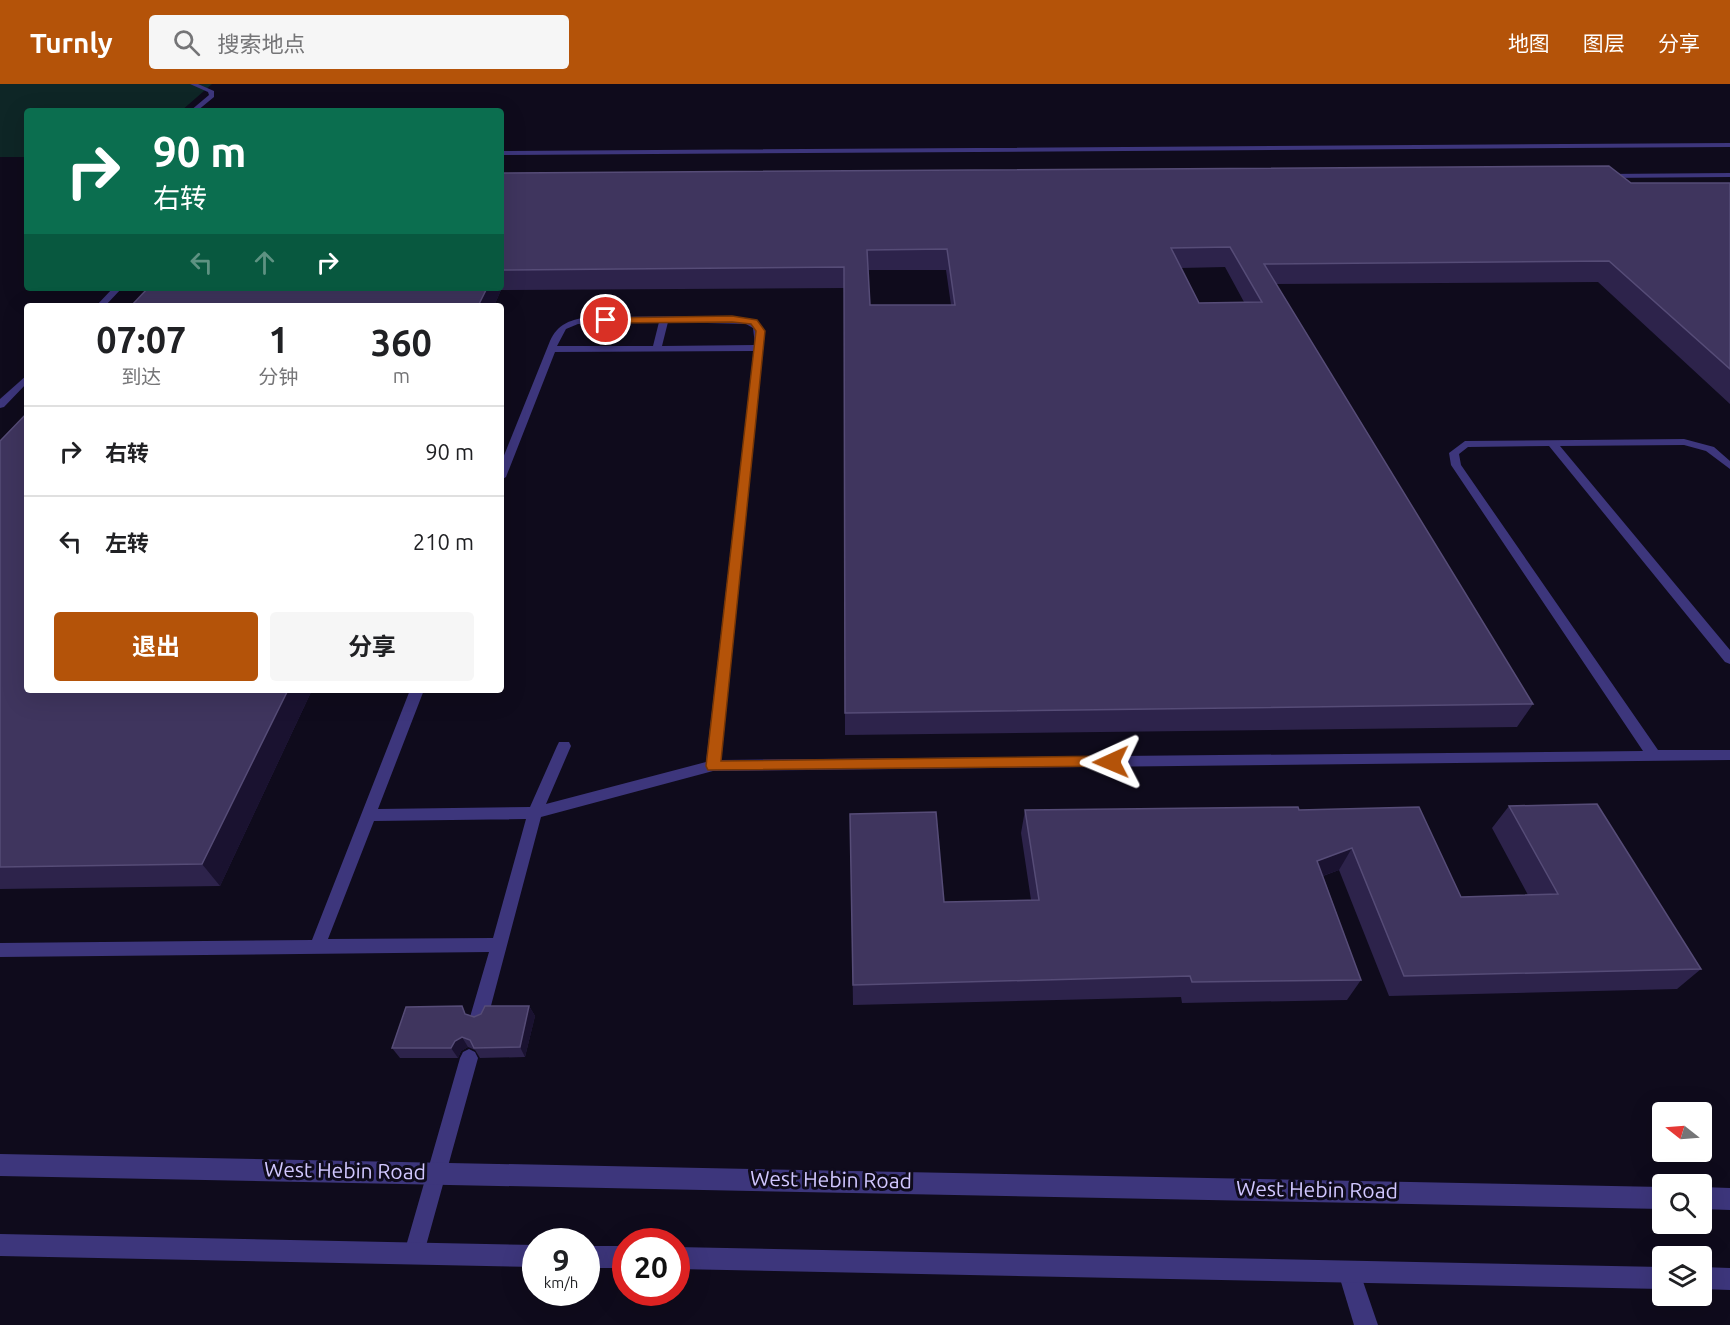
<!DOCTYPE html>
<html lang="zh">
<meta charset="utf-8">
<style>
:root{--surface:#fff;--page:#f6f6f6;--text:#202124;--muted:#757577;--line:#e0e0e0;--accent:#b45309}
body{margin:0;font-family:Ubuntu,"Noto Sans SC",sans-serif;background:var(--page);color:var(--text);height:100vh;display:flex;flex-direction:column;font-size:22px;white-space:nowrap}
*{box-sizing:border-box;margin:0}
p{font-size:20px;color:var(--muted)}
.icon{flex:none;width:33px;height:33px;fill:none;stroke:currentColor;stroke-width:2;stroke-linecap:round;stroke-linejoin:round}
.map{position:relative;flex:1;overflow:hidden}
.details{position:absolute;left:24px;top:219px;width:480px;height:390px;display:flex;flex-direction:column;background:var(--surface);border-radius:6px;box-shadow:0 6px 24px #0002}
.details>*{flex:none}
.hud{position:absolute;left:24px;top:24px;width:480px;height:183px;border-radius:6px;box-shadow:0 6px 24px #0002;background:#0b6e4f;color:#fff;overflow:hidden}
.needle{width:39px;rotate:287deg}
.buttons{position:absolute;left:1652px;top:1018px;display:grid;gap:12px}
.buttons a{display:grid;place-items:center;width:60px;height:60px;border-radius:6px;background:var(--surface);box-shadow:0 6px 24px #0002;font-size:30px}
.speed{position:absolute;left:522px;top:1144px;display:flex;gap:12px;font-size:30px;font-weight:700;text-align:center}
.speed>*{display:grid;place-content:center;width:78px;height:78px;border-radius:50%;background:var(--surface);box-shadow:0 6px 24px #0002;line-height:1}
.speed small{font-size:15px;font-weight:400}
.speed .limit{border:9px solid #d22;background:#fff;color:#111}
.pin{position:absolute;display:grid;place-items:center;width:51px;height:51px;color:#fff;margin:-26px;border:3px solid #fff;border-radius:50%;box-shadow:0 2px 6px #0007}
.me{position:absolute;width:66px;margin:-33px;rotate:269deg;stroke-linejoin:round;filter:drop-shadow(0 0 4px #0008)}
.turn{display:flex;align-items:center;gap:21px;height:126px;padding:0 30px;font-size:27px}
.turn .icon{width:78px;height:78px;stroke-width:2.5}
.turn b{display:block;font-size:42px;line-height:51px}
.lanes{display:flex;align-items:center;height:57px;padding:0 30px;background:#0003;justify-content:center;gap:30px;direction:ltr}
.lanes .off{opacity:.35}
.eta{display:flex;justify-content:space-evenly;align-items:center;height:102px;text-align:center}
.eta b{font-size:36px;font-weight:700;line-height:42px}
.button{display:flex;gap:12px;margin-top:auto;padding:12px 30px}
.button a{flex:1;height:69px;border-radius:6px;background:var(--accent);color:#fff;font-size:24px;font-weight:700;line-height:69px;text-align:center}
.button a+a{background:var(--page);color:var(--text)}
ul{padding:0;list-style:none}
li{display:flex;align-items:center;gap:18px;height:90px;padding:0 30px;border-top:2px solid var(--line)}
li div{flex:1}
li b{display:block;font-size:22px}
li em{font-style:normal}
header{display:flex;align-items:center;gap:36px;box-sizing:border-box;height:84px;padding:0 30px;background:var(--accent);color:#fff}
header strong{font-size:28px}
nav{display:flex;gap:33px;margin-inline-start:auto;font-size:21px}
.search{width:420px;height:54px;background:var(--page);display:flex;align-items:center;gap:15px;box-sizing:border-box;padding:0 21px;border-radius:6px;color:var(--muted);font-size:22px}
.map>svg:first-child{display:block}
</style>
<header>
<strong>Turnly</strong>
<div class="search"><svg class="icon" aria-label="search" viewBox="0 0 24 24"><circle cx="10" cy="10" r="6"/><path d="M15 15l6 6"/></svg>搜索地点</div>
<nav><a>地图</a><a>图层</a><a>分享</a></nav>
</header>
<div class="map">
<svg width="1730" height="1241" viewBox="0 0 1730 1241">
<rect width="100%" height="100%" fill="#0f0b1c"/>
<path fill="#0e2626" d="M0,0H212L181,27H27V73H0Z"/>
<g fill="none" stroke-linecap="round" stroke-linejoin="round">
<path fill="#3d367c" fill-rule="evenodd" d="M190,0H198L214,7V13L197,27H190L209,11L208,8Z
M1730,59V63L501,71V67Z
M1730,89V93L1604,94L1600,92L1604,90Z
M113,204H122L105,222H96Z
M732,232L759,239L762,244L764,255L721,676L1643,667L1451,381L1449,369L1465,357L1684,355L1714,363L1730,377V385L1706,367L1684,361L1560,362L1730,566V580L1725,578L1549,362L1468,363L1459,370L1461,381L1658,666H1730V676L713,687L541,733L488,933L485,939L479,941L473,939L470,933L489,868L0,873V859L312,856L410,606H424L378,725L530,723L557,662L559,658H569L571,662L546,720L706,678L754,267L555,268L506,393L501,396V379L550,257C558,240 568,237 586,233ZM659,238L653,262H557L566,245L578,240ZM668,238L746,240L753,244L755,261L662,262ZM526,735L493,854L328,855L374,737Z
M27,291V299L4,323L0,324V315Z
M469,965L475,968L478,974L424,1169L421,1176L414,1179L407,1176L404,1169L460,974L463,968Z"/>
<path fill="#3d367c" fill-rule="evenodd" d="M1349,1177L1357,1180L1378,1241H1354L1338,1188L1341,1180Z"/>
<path fill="#3d367c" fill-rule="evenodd" d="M0,1070L1662,1103V1125L0,1092Z
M1701,1103L1730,1104V1126L1701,1125Z
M0,1150L536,1161V1183L0,1172Z
M586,1162H626V1184H586Z
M676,1163L1662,1183V1205L676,1185Z
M1701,1183L1730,1184V1206L1701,1205Z"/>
</g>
<path fill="#2d234b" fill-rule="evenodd" d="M501,89L1631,99H1730V320L1598,198L1276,200L1533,620L1517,643L845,651L844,204L501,206L494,222H131L148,204H501ZM1225,183L1244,218L1199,219L1181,184ZM868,186H946L951,221H870Z
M0,357L27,606H312L220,802L0,805Z
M1509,722L1701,885L1677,905L1389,912L1339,786L1323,792L1361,896L1347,916L1182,919L1181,913L853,921L850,730L944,818L1031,816L1021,749L1025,726H1299L1461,813L1528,811L1492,744Z
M529,922L535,932L525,973L480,974L475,966L468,963L461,967L458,974H400L392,964L467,930L474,933Z"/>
<path fill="#1a1230" d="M487,204H500L501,206L494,222H478Z
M288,606H312L220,802L202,780Z
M1352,764L1339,786L1305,798L1317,777Z
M529,922L535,932L525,973L520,963Z
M462,953L468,963L461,967L458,974L451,964L455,957Z"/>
<path fill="#3f355e" stroke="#564c77" stroke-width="1.5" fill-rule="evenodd" d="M1609,82L1631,99H1730V285L1609,177L1264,180L1533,620L845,629L844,183L501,186V89ZM1230,163L1262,218L1199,219L1171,164ZM947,165L955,221H870L867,166Z
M148,204H487L478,222H131Z
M27,329V606H288L202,780L0,783V357Z
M1597,720L1701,885L1404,892L1352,764L1317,777L1361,896L1192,898L1190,892L853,901L850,730L936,728L944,818L1039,816L1025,726L1117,725L1298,723L1299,726L1419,723L1461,813L1558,810L1509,722Z
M462,922L465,930L474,933L481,930L485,922H529L520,963L474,964L470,956L462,953L455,957L451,964H392L406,923Z"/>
<path fill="#b45309" stroke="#753606" stroke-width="1.5" d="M732,232L757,236L765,247L721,677L1111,672L1116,674L1119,678L1116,682L708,686L706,682L756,247L751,240L732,238L606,239L601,236L606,234Z"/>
<g text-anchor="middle" stroke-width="6" stroke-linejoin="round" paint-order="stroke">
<g font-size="21" fill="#d1c7ff" stroke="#0f0b1c">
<text transform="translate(345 1087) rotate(1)" y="7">West Hebin Road</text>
<text transform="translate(831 1096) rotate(1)" y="7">West Hebin Road</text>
<text transform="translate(1317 1106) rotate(1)" y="7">West Hebin Road</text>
</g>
</g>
</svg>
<div class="buttons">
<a><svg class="needle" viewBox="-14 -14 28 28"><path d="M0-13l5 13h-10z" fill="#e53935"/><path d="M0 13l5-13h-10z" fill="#757577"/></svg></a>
<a><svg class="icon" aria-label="search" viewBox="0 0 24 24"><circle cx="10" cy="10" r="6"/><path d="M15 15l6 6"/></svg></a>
<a><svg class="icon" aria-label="layers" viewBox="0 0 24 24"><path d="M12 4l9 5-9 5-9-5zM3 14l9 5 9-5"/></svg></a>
</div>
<div class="speed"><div>9<small>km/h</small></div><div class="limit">20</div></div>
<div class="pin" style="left:606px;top:236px;background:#d93025"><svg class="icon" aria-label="arrive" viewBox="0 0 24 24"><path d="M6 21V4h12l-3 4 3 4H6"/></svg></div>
<svg class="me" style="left:1111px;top:678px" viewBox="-20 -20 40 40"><path d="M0-17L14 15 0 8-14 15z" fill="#b45309" stroke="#fff" stroke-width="4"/></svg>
<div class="hud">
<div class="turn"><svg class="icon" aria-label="right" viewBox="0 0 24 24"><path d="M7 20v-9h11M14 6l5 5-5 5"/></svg><div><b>90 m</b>右转</div></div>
<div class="lanes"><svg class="icon off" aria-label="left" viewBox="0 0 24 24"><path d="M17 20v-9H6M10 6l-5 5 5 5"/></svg><svg class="icon off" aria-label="ahead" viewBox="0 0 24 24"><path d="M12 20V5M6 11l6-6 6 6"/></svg><svg class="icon" aria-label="right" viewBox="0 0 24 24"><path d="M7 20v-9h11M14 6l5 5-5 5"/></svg></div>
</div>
<section class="details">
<div class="eta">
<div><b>07:07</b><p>到达</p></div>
<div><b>1</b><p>分钟</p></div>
<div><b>360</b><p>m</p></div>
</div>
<ul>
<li><svg class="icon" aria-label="right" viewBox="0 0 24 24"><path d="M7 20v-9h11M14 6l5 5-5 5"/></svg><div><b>右转</b></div><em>90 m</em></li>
<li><svg class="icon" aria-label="left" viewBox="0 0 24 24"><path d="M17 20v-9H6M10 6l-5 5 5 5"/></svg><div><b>左转</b></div><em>210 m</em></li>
</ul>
<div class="button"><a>退出</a><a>分享</a></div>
</section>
</div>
